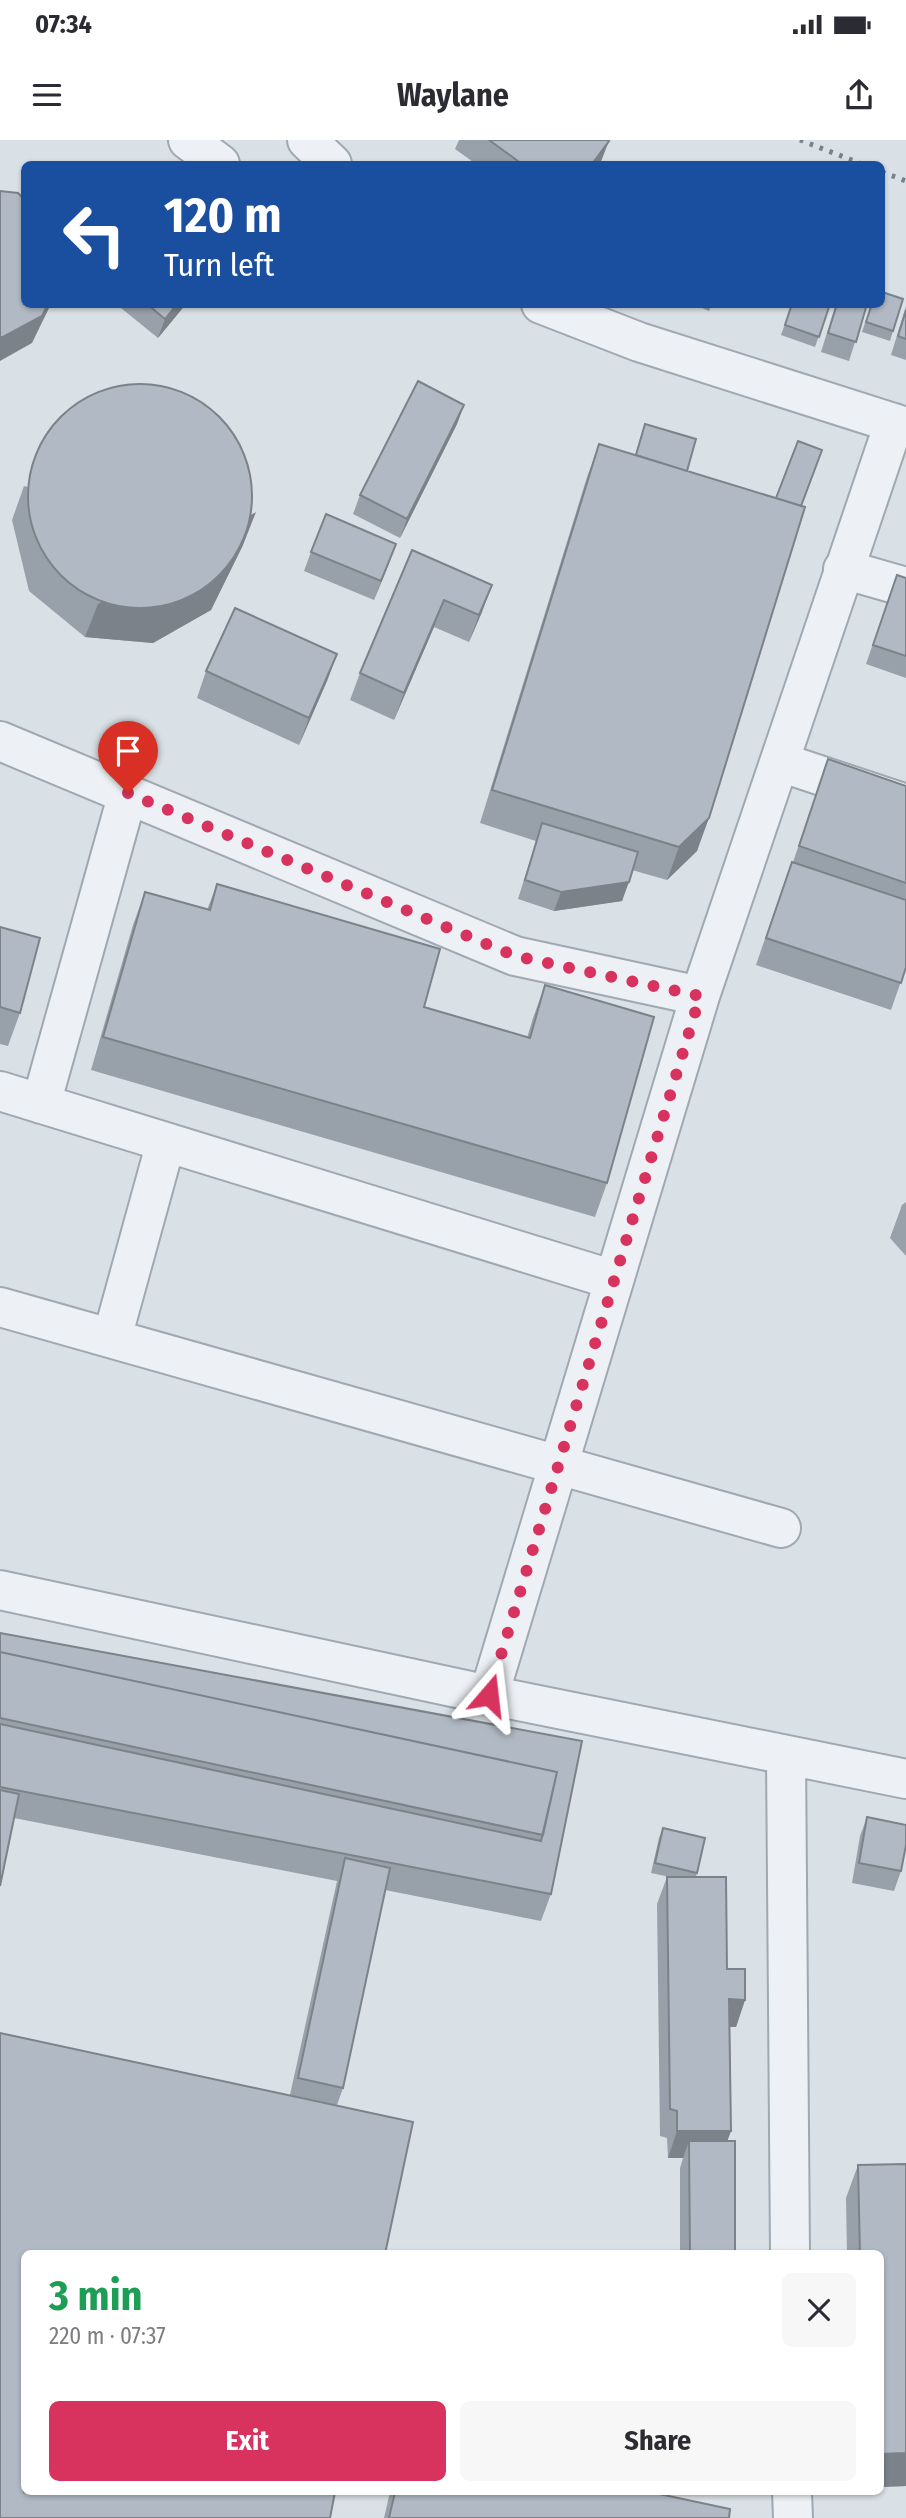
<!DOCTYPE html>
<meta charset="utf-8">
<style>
:root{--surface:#fff;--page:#f7f7f7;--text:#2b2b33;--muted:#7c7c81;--accent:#d8335f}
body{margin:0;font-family:"Fira Sans Condensed",sans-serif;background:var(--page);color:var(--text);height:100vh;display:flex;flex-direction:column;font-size:26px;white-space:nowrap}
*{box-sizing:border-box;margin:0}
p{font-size:23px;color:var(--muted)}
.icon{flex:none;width:38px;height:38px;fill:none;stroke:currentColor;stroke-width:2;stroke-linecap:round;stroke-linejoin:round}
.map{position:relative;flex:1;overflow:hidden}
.side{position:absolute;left:21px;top:2110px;width:863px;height:245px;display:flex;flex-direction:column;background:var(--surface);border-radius:10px;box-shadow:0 2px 5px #0004}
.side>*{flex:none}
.guide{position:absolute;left:21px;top:21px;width:864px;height:147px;border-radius:10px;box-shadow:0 2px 5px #0004;background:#1a4fa0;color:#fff;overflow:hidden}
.pin{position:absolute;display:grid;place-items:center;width:60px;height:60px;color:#fff;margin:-72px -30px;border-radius:50% 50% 50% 0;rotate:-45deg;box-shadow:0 0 7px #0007}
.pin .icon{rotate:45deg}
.me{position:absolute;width:77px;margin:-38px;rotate:17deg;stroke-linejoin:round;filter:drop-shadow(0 0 5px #0008)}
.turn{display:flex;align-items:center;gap:24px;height:147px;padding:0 28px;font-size:32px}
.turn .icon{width:91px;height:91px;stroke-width:2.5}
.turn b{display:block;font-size:49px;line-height:60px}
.round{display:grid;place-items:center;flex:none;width:74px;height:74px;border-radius:10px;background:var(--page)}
.headline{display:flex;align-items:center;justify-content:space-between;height:119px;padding:0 28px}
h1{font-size:42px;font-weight:700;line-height:52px;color:#1e9e55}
.primary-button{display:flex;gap:14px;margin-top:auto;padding:14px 28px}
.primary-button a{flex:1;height:80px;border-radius:10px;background:var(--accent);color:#fff;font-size:28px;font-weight:700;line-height:80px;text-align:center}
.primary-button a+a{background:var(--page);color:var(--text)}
.status{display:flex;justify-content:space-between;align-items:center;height:49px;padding:0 35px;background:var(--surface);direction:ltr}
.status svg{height:19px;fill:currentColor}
header{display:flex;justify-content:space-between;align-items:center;height:91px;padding:0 28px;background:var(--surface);font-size:32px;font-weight:700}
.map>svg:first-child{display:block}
</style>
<div class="status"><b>07:34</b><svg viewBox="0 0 49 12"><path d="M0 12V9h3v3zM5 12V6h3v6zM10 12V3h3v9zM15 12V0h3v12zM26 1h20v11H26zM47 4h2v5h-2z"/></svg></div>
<header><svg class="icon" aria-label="menu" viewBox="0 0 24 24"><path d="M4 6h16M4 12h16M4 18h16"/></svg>Waylane<svg class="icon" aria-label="share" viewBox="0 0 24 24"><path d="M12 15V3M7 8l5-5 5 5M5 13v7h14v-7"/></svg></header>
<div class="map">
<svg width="906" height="2378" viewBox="0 0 906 2378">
<rect width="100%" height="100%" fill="#dae1e6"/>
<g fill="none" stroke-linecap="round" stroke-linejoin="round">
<defs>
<path id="minor" d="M188,0L220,24
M307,0L332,24
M541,164L639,202L906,287
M843,429L906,447
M0,601L515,816L700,856
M780,622L906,664
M0,951L614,1140
M41,964L128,653
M0,1167L781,1388
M112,1198L166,1002
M0,1450L489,1555L906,1639
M489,1555L700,856L894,283
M786,1616L790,2114
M792,2352L793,2378"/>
</defs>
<use href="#minor" stroke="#a0a8b0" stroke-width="42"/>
<use href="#minor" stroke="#edf1f5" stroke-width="38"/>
<path stroke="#738291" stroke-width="5" stroke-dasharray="3.5 7" stroke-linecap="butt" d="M800,0L862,24
M882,32L906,41"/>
</g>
<path fill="#98a0a9" d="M459,0H607L600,24H476L455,9Z
M116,164H186L158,198Z
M693,164H712L709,171Z
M792,164H830L815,207L781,195Z
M836,164H867L849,221L821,212Z
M871,164L893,191L890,201L862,192Z
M906,166V220L891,215Z
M464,265L457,284L400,398L353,374L360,355Z
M645,284L687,331L801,366L697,711L667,740L632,730L622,761L554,771L518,759L536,701L480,683L587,337L599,304L635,315Z
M24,346L243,405L211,470L153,503L85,497L29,451L12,380Z
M412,410L482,472L469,502L434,487L394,580L350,560L360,533Z
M311,412L389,423L374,460L304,431Z
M906,438V538L866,524L890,454Z
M337,514L327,541L299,605L197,558L206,531Z
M828,619L906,646V827L891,870L756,825L782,749L792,722H793Z
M217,744L424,867L527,898L533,878L545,845L607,1043L595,1077L91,930L133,785L145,752L207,770Z
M0,787L20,873L8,906L0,904Z
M906,1062V1116L890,1098L902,1065Z
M0,1493L582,1601L551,1754L541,1781L385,1750L343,1948L337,1965L290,1955L337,1741L14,1678L0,1746Z
M867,1677L901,1731L894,1751L852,1743L860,1696Z
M663,1688L697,1733L696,1737L727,1829L745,1860L736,1887H730L731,1991L727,2001L735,2114H680V2028L683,2018H668L667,1998L660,1996L657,1764L667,1737H670L651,1733L659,1698Z
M906,2024V2346L880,2347V2114H847L846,2058L858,2025Z
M390,2352H650L729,2378H384Z"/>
<path fill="#7c8289" d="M609,1L600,24H592Z
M48,164H51L32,203L0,221V197Z
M177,164H186L158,198L165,179Z
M464,265L457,284L400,398L407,379Z
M256,372L243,405L211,470L153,503L85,497L98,464Z
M396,404L389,423L374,460L381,441Z
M492,445L482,472L469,502L479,475Z
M444,460L434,487L394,580L404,553Z
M337,514L327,541L299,605L309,578Z
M709,678L697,711L667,740L679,707Z
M629,742L622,761L554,771L561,752Z
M729,1859L745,1860L736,1887L720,1886Z
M677,1991H731L721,2018L689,2001L683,2018H668Z
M906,2313V2346L880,2347V2314Z"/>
<path fill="#b1bac4" stroke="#7c8289" stroke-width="2" d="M489,0H607L609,1L592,24H522Z
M0,51L18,53L24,59V164H48L42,176L3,197H0Z
M882,152L903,159L893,191L866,182L872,164H882Z
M147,164H177L165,179Z
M792,164H830L819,197L785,185Z
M837,164H867L856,202L828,193Z
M906,170V199L898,196Z
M418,241L464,265L407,379L360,355Z
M28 356a112 112 0 1 1 224 0a112 112 0 1 1-224 0Z
M645,284L696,299L687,331L636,315Z
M798,301L822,310L801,366L776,358Z
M599,304L805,367L709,678L679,707L492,650Z
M326,374L396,404L381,441L311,412Z
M412,410L492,445L479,475L444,460L404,553L360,533Z
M897,435L906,438V516L873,505Z
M235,468L337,514L309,578L206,531Z
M828,619L906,646V743L799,706Z
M542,683L638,712L629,742L561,752L525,740Z
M792,722L906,760V827L901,843L766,798Z
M217,744L440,809L424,867L530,898L545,845L654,877L607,1043L103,897L145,752L210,770Z
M0,787L40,798L20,873L0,867Z
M0,1493L582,1601L551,1754L0,1647V1584L541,1701L557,1632L0,1512Z
M0,1512L557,1632L543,1695L0,1578Z
M0,1650L19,1654L0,1746Z
M867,1677L906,1685V1705L901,1731L859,1723Z
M663,1688L705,1698L697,1733L655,1723Z
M345,1718L390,1728L343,1948L298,1938Z
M667,1737H726L727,1829H745V1860L729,1859L731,1991H677V1971L670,1969Z
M0,1893L413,1982L385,2114H24V2352H335L330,2378H0Z
M689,2001H735V2114H690Z
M906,2024V2313L880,2314V2114H860L858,2025Z
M395,2352H650L730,2369L729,2378H389Z"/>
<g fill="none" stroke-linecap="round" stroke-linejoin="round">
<path stroke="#d8335f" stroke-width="12" stroke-dasharray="0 21.6" d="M128,653L515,816L700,856L489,1555"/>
</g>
</svg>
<div class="pin" style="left:128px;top:653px;background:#d93025"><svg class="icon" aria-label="arrive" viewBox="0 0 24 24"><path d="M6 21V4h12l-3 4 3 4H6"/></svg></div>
<svg class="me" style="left:489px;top:1555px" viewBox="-20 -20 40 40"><path d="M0-17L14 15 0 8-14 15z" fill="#d8335f" stroke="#fff" stroke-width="4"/></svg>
<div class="guide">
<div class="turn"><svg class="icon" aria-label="left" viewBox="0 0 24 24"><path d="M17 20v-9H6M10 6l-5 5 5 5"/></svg><div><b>120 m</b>Turn left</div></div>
</div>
<section class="side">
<div class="headline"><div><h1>3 min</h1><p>220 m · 07:37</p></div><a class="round"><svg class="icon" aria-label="close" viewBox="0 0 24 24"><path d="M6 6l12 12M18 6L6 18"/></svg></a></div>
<div class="primary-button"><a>Exit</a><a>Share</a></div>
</section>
</div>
